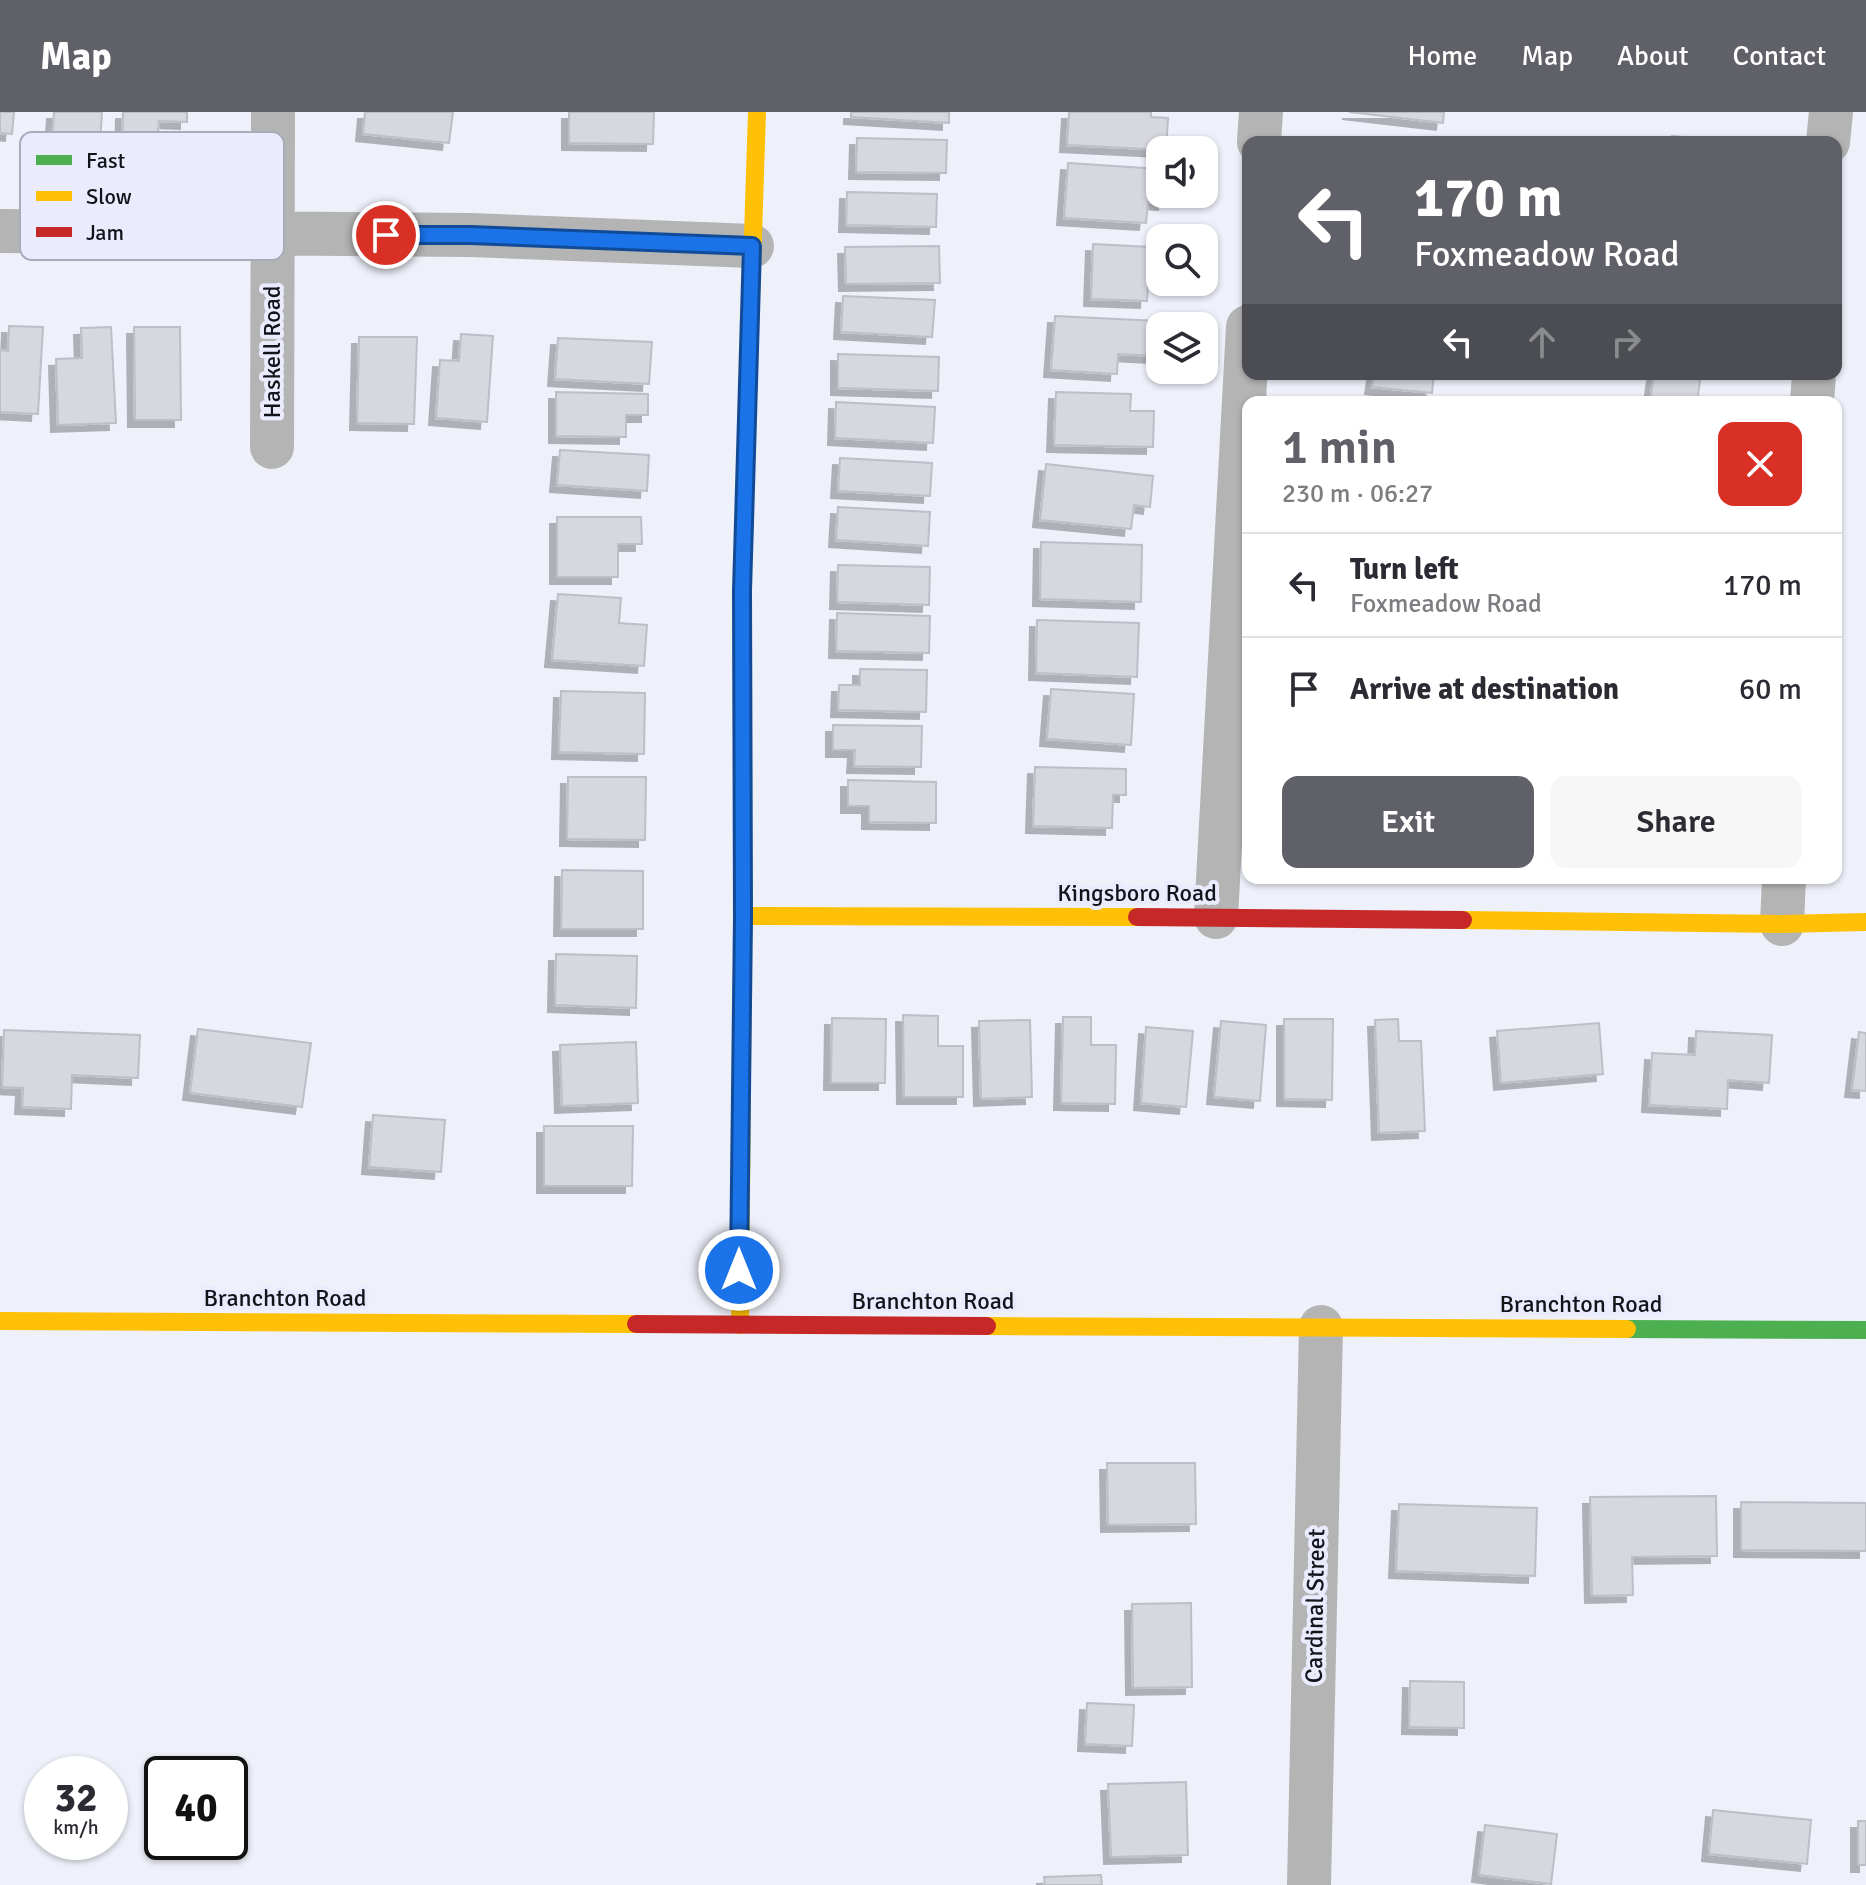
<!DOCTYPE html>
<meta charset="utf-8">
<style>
:root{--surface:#fff;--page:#f7f7f7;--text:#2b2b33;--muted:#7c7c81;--line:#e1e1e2;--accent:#606168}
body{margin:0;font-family:Signika,sans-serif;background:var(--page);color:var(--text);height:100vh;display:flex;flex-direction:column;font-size:30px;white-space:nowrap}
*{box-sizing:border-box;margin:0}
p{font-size:26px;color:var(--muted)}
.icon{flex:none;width:44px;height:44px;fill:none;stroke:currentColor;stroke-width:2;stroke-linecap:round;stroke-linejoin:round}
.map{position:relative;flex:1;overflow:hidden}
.details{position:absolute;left:1242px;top:284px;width:600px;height:488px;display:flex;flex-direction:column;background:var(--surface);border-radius:16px;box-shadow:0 2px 6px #0004}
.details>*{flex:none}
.top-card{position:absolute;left:1242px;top:24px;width:600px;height:244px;border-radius:16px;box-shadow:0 2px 6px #0004;background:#606168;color:#fff;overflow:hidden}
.fabs{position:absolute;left:1146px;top:24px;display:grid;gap:16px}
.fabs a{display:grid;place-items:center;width:72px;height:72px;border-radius:16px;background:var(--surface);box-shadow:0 2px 6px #0004;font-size:40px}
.speed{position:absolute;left:24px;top:1644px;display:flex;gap:16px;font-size:40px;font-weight:700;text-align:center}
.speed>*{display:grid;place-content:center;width:104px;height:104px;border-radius:50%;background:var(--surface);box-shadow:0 2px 6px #0004;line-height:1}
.speed small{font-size:20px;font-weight:400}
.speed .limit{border:4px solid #111;border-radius:12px;background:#fff;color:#111}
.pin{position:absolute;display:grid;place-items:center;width:68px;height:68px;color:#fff;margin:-34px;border:4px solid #fff;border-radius:50%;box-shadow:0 2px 8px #0007}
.me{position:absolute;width:88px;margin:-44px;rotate:0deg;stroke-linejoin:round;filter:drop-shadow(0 0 6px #0008)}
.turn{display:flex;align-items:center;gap:28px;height:168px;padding:0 40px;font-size:36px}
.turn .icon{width:104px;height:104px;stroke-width:2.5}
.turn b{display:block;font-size:56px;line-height:68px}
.lanes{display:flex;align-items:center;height:76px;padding:0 40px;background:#0003;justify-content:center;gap:40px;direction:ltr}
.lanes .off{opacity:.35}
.round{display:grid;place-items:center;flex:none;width:84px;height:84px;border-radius:16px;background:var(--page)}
.headline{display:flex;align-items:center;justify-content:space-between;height:136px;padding:0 40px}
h1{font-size:48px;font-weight:600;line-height:60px;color:var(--accent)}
.button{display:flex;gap:16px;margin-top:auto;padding:16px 40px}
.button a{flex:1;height:92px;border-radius:16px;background:var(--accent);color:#fff;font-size:32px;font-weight:600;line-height:92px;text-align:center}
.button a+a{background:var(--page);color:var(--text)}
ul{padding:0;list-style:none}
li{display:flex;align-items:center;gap:24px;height:104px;padding:0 40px;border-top:2px solid var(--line)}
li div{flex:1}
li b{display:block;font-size:30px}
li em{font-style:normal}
header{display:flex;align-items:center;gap:48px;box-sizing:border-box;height:112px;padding:0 40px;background:var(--accent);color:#fff}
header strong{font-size:38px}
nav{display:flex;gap:44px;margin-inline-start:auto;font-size:28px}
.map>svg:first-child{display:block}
</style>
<header>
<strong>Map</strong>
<nav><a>Home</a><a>Map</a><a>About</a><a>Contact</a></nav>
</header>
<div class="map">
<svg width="1866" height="1773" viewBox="0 0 1866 1773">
<defs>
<filter id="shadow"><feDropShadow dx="-7" dy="7" stdDeviation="0" flood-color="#0004"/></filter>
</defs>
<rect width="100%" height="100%" fill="#eef0fa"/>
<path fill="#d6d7df" stroke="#bdbec6" stroke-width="2" filter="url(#shadow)" d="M0,0H14L12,22L0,21Z
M54,0H102L100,32L52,29Z
M123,0H187V10L159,9L157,35L122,34Z
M365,0H453L449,31L363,22Z
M569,0H654L653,32L569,31Z
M851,0H949V11L851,5Z
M1069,0H1151V5L1168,6L1166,38L1067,33Z
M1349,0H1444L1443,11Z
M1672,24L1717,28V30H1671Z
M857,26L947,28L946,61L856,60Z
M1068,51L1160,57V82H1166L1165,91L1148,90L1146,111L1064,106Z
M847,80L937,82L936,115L846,113Z
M1093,132L1150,135L1147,189L1091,187Z
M939,134L940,171L846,172L845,135Z
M843,184L935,188L932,225L841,220Z
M1055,204L1158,209L1156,244L1118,242L1117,262L1051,258Z
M9,214L43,215L38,302L0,300V238L8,239Z
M111,215L116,311L58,313L56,247L82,246L81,216Z
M134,215H180L181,308H135Z
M461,222L493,224L487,310L436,306L440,248L459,249Z
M359,225H417L414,312L357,311Z
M558,226L652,230L649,272L555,267Z
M838,242L939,245L938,279L838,276Z
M1374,262H1434L1432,281L1372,275Z
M1654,262H1701L1697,290H1650Z
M556,280L648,282V303H626V325L556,324Z
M1056,280L1131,282L1130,299H1154L1153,335L1054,333Z
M836,290L935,295L933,331L835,326Z
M560,338L649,343L647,379L557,373Z
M840,346L932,351L930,384L838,379Z
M1046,352L1153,364L1150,395L1134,393L1131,417L1040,408Z
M838,395L930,400L928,434L836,428Z
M557,405H641L642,432H618V465H557Z
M1041,430L1142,433L1141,490L1040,487Z
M838,453L930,455L929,493L837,490Z
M558,482L621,486L619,511L647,513L644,554L552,548Z
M837,501L930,504L929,541L836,539Z
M1037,508L1139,511L1137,565L1036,561Z
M860,557L927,558L926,600L838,598L839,573H860Z
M1051,577L1134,582L1131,633L1047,627Z
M561,579L645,581L644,642L559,640Z
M833,613L922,614L921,655L854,654L855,638H833Z
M1035,655L1126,657V683H1113L1112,716L1033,714Z
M568,665H646L645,728L567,727Z
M848,668L936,670V711L869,710V694H848Z
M562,758L643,759V817H561Z
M556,842L637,844L636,896L555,893Z
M903,903L938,904V934H963V985H904Z
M1063,905H1091V933H1116L1115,992L1061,991Z
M832,906L886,907L885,971H831Z
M1284,907H1333L1332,988L1284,987Z
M1398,907L1399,929H1421L1425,1019L1379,1021L1375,908Z
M1030,908L1032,985L981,987L979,909Z
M1221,909L1266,913L1260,989L1214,985Z
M1599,911L1603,962L1501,971L1497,919Z
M1146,915L1193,919L1186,995L1141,991Z
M198,917L311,931L302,995L190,981Z
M4,918L140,923L138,966L72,963L71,997L22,995L23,976L2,975Z
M1696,919L1772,923L1769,971L1728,968L1727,997L1649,993L1652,941L1695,943Z
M1859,920L1866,921V979L1852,978Z
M636,930L638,991L562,994L560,933Z
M373,1003L445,1008L441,1060L369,1055Z
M544,1014H633L632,1074H544Z
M1107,1351H1195L1196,1412L1108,1413Z
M1716,1384L1717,1444L1632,1445L1633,1483L1592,1484L1590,1385Z
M1741,1390L1866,1391V1439L1741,1438Z
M1399,1392L1537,1396L1535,1464L1396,1459Z
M1191,1491L1192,1575L1133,1576L1132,1492Z
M1410,1569L1464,1570V1616L1409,1615Z
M1087,1591L1134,1593L1132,1634L1085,1632Z
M1186,1670L1188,1743L1111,1745L1108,1672Z
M1713,1698L1811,1708L1807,1752L1709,1742Z
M1858,1709H1866V1753H1858Z
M1485,1713L1557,1722L1551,1772L1479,1763Z
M1101,1763L1102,1773H1045L1044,1765Z"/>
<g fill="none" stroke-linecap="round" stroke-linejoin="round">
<path stroke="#b4b4b4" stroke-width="44" d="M1259,30L1261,0
M1828,30L1831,0
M0,119L470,123L752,134
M1812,290L1814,262
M272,335L273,0
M1216,805L1248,215
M1782,812L1784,766
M1309,1773L1321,1215"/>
<path stroke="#4caf50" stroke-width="18" d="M743,832L742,479L746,341
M1627,1217L1866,1218"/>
<path stroke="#ffc107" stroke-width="18" d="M746,341L757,0
M743,804L1137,805
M1463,808L1782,812L1866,810
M0,1209L636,1212
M740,1213L743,832
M987,1214L1627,1217"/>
<path stroke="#c62828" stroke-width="18" d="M1137,805L1463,808
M636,1212L987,1214"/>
</g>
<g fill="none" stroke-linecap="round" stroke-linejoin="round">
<defs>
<path id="route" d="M386,123H470L752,134L742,479L743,804L739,1158"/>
</defs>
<use href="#route" stroke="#114b97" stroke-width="20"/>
<use href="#route" stroke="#1a73e8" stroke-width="14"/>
</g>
<g text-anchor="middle" stroke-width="8" stroke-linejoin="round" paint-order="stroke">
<g font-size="24" fill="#13141a" stroke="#eaecfe">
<text transform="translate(272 240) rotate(-90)" y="8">Haskell Road</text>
<text x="1137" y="789">Kingsboro Road</text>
<text x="285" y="1194">Branchton Road</text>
<text x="933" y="1197">Branchton Road</text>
<text x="1581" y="1200">Branchton Road</text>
<text transform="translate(1315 1494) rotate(-89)" y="8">Cardinal Street</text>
</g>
</g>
<rect x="20" y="20" width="264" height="128" rx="12" fill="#eaecfe" stroke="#aaabba" stroke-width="2"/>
<rect x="36" y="43" width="36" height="10" fill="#4caf50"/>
<rect x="36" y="79" width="36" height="10" fill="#ffc107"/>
<rect x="36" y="115" width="36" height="10" fill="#c62828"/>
<g font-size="22" fill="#13141a">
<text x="86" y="56">Fast</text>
<text x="86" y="92">Slow</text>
<text x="86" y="128">Jam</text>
</g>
</svg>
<div class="fabs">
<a><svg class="icon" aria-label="sound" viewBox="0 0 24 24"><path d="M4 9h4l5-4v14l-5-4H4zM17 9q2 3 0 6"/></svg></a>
<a><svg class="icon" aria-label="search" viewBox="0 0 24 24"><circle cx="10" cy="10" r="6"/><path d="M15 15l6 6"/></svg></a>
<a><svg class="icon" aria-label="layers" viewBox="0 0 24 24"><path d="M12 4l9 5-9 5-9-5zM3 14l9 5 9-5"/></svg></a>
</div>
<div class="speed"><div>32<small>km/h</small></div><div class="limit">40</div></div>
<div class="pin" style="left:386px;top:123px;background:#d93025"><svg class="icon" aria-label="arrive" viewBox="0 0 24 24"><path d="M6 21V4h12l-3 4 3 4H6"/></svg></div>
<svg class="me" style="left:739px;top:1158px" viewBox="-20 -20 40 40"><circle r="17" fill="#1a73e8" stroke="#fff" stroke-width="3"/><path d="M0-11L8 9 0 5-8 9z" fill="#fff"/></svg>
<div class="top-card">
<div class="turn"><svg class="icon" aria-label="left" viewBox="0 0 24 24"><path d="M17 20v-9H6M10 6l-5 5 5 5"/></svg><div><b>170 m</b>Foxmeadow Road</div></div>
<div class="lanes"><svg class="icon" aria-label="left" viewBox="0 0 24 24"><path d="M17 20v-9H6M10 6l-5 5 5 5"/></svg><svg class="icon off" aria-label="ahead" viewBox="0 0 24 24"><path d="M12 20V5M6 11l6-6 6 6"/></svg><svg class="icon off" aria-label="right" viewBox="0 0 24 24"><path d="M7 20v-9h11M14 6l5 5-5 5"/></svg></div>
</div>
<section class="details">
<div class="headline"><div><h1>1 min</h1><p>230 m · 06:27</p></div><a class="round" style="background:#d93025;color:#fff"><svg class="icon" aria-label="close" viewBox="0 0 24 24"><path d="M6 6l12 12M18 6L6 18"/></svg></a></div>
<ul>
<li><svg class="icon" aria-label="left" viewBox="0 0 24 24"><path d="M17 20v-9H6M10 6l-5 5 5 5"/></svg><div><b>Turn left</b><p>Foxmeadow Road</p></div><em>170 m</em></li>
<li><svg class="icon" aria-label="arrive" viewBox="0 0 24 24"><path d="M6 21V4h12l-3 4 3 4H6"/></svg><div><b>Arrive at destination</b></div><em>60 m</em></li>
</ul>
<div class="button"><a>Exit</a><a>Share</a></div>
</section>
</div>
